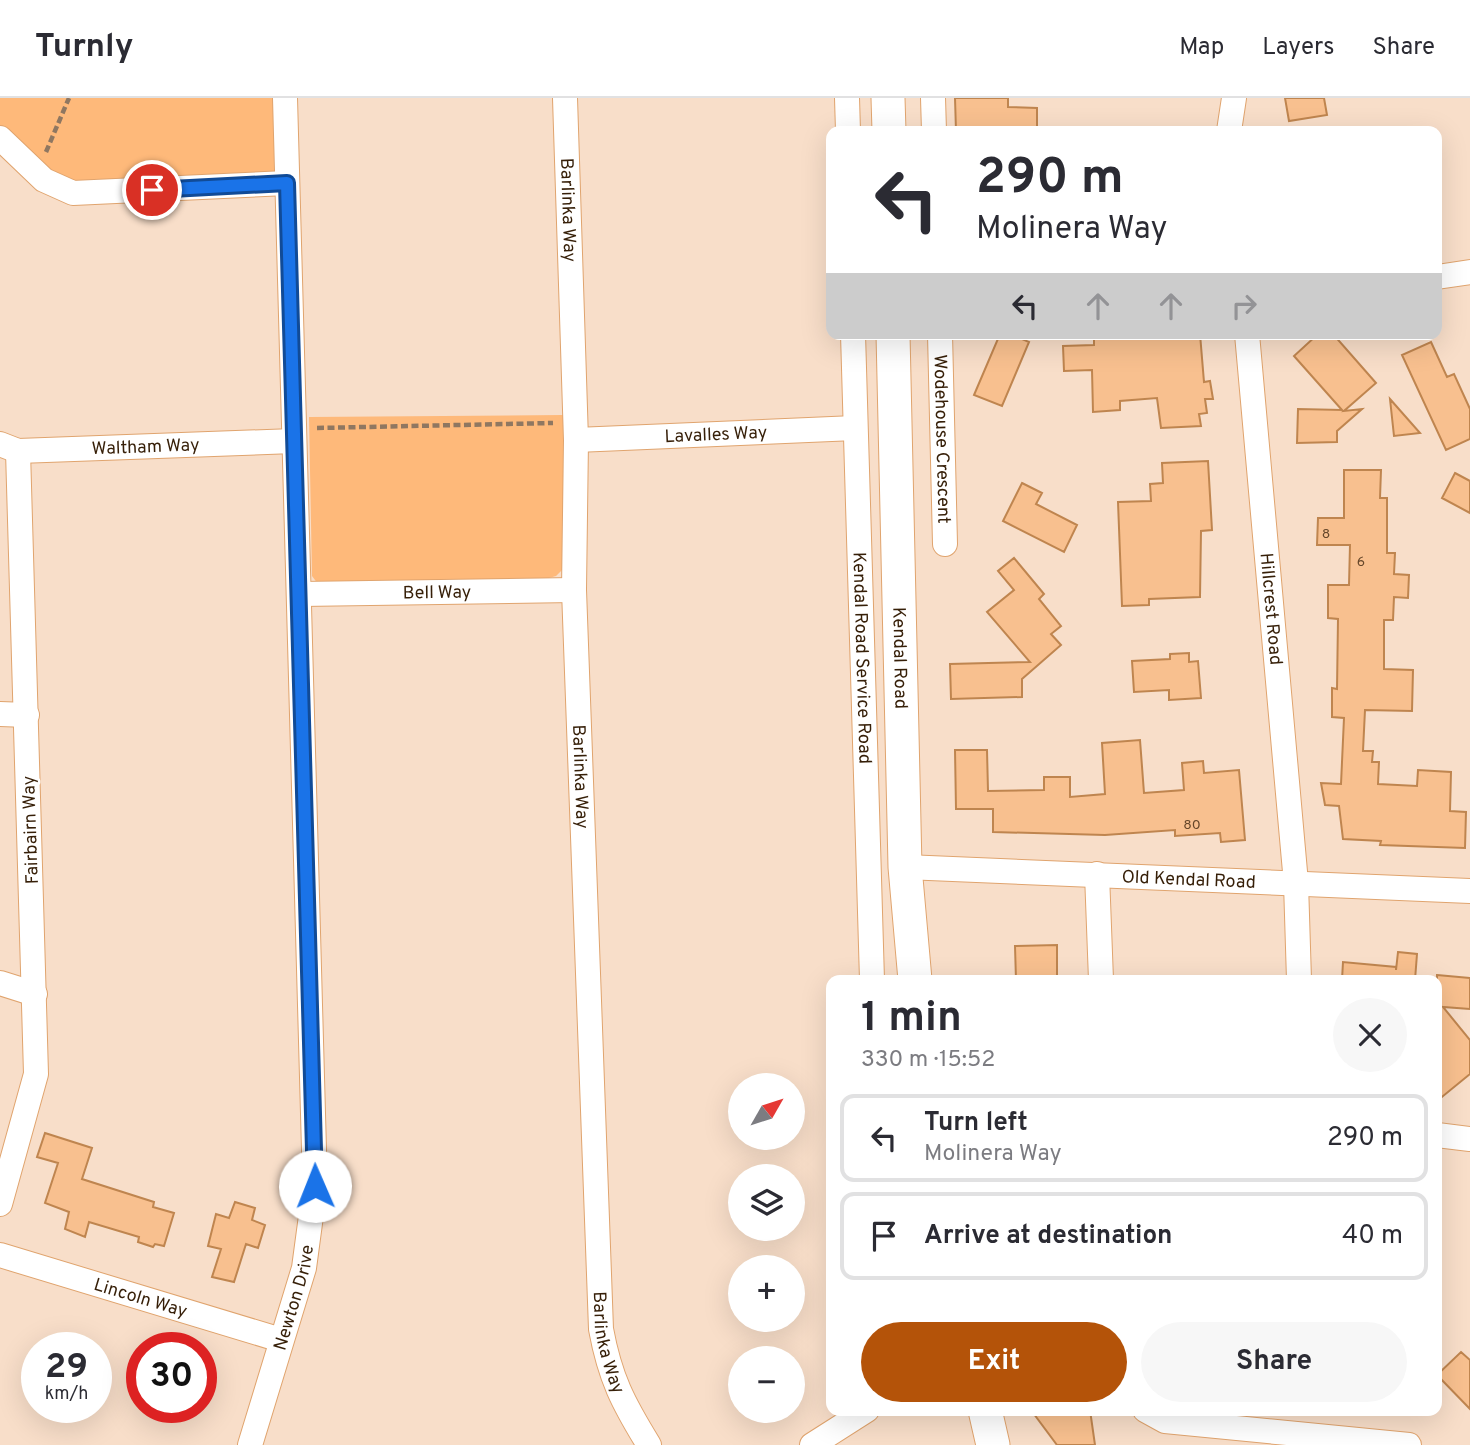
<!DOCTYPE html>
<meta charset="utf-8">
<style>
:root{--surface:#fff;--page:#f7f7f7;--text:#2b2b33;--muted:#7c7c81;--line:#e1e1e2;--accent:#b45309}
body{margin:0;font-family:Overpass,sans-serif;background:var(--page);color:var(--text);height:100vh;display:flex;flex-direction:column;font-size:26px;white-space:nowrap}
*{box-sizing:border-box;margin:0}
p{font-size:23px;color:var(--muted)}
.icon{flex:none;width:38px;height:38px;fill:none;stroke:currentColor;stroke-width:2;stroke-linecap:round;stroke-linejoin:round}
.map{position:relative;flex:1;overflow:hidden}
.sheet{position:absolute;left:826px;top:877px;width:616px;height:441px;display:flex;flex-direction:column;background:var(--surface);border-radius:14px;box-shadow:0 7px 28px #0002}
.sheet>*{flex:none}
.guide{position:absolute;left:826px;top:28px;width:616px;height:214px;border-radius:14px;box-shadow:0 7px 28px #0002;background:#fff;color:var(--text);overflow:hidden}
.needle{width:46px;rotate:51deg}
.tools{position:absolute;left:728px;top:975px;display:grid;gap:14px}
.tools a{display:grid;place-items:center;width:77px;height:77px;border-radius:50%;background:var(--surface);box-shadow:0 7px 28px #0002;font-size:35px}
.speed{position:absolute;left:21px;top:1234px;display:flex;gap:14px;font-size:35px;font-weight:700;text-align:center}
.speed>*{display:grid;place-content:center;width:91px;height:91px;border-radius:50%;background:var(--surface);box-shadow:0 7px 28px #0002;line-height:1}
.speed small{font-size:18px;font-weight:400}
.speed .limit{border:10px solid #d22;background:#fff;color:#111}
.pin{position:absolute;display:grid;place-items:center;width:60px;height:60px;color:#fff;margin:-30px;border:4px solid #fff;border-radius:50%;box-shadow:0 2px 7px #0007}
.me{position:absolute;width:77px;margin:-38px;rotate:359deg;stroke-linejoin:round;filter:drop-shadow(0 0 5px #0008)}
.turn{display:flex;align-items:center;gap:24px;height:147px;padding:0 35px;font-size:32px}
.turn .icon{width:91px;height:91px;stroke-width:2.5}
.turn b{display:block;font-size:49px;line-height:60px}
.lanes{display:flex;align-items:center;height:66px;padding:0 35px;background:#0003;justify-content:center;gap:35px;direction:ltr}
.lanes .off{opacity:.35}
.round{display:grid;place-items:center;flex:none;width:74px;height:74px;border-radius:37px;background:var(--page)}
.head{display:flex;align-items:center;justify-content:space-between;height:119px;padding:0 35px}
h1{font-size:42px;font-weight:700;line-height:52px}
.primary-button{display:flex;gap:14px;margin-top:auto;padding:14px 35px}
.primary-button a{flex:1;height:80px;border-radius:42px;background:var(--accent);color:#fff;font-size:28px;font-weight:700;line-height:80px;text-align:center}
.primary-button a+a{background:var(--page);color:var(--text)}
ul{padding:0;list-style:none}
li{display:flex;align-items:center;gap:21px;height:88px;margin:0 14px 10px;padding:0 21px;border:4px solid var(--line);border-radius:14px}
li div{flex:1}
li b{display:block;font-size:26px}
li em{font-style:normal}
header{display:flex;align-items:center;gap:42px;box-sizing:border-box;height:98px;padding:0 35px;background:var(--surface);border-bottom:2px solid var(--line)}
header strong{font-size:33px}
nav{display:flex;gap:38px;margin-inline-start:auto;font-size:24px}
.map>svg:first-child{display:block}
</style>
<header>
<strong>Turnly</strong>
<nav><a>Map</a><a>Layers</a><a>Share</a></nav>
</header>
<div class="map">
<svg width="1470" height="1347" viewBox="0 0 1470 1347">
<rect width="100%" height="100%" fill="#f8dec9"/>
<path fill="#feb97a" d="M0,0H285L287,84L75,92L0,37Z
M563,317L575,324L565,469L556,478L542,482L318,486L312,478L309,319Z"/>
<path fill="#f8c08f" stroke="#bf854f" stroke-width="2" d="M955,0H1008V9L1037,10V33H956Z
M1285,0H1324L1327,17L1289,23Z
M1000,236H1010L1029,244L1002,308L974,297Z
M1094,236H1200L1204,284L1210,283L1213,301H1205L1207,315L1199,316L1201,328L1161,330L1157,300L1120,303V312L1093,314L1092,272L1064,273L1063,248L1094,247Z
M1318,236H1333L1376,285L1344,313L1362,311L1337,333V344L1297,345L1298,311L1342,312L1294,258Z
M1431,244L1447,279L1454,276L1470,311V341L1446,352L1402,257Z
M1390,301L1420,335L1394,338Z
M1208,363L1212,432L1201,433L1200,499L1149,501V507L1122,508L1118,404L1151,403L1150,386L1163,385L1162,365Z
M1344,372H1381L1380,400H1387V455H1395L1394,476L1409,477L1408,500L1394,499L1393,522H1384V571L1413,572L1412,613L1365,612L1363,653H1373L1372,664H1379L1378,686L1417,688L1418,672L1451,674L1450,713L1466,714L1465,750L1380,747L1381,743L1343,741L1339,708L1325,707L1321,685L1341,686L1344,620L1332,619V590L1337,591L1338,521L1328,520V487H1349L1350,447H1317L1318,420H1344Z
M1455,375L1470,383V415L1442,400Z
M1022,385L1042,395L1036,406L1077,427L1064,454L1003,423Z
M1014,460L1044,496L1039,501L1061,528L1051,536L1061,547L1022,581V599L951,601L950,566L1030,564L987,514L1014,492L998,473Z
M1189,555V564L1198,563L1201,600L1169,602V592L1134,594L1132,563L1170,561V556Z
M1140,642L1144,695L1184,692L1182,665L1203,663L1204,675L1239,672L1245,742L1221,744L1220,735L1175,738V732L1105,737L993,734V711H956L955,652H987L988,693L1044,692V679H1070V699L1105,696L1102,645Z
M1057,847V882H1016L1015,848Z
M1398,854L1417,856L1415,882H1342L1343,864L1396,869V872Z
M1437,877L1470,880V911L1443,909L1470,942V976L1437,1003Z
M45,1035L92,1050L82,1081L154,1104L153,1109L174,1115L164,1148L155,1146L153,1149L138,1144L139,1139L89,1124L85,1139L65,1131L69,1114L45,1105L58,1065L37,1059Z
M235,1104L255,1110L252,1122L265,1127L258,1150L246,1146L234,1184L212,1179L221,1151L208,1148L216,1116L229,1120Z
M1461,1254L1470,1262V1311L1437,1277Z
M1031,1312H1090L1095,1347H1057Z"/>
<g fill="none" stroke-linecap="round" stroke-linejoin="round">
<defs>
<g id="street">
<path id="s1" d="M565,0L576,342L574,492L601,1231C610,1280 623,1305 649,1347"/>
<path d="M847,0L848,33"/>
<path d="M933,0L934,33"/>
<path d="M1229,33L1234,0"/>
<path d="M0,40L44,82L73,95L287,85"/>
<path d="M1437,179L1470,174"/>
<path id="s2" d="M853,236L872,882"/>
<path id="s3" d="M940,236L945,446"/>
<path id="s4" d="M1247,236L1296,785L1299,882"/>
<path id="s5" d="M576,342L855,330"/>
<path id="s6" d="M0,346L18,353L294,343"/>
<path id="s7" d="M301,496L574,492"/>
<path d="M0,616L27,617"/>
<path id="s8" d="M905,769L1470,793"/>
<path d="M1097,776L1101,882"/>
<path d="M0,885L35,896"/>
<path d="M1437,1037L1470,1041"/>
<path d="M0,1106L36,976L18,353"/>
<path id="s9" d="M0,1157L281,1242"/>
<path d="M1145,1312L1165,1323L1409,1347"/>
<path id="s10" d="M250,1347L304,1170L315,1088L285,0"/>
<path d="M812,1347L867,1312"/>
</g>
<g id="secondary">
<path d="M888,0L889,33"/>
<path id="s11" d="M893,236L905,769L915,882"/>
<path d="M985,1312L993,1347"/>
</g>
</defs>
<use href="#street" stroke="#e0a46e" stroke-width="26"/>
<use href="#secondary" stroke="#e0a46e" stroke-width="35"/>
<path stroke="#8f7761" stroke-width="4.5" stroke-dasharray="7 3.5" stroke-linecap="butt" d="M46,54L69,0
M317,330L553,325"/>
<use href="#street" stroke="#fff" stroke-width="24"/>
<use href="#secondary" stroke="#fff" stroke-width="33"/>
</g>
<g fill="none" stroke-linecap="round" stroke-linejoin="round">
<defs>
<path id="route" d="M152,92L287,85L315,1088"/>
</defs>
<use href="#route" stroke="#114b97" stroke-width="18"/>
<use href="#route" stroke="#1a73e8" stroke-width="12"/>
</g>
<g text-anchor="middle" stroke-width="5" stroke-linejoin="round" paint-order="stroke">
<g font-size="14" fill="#66472a">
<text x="1326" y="440">8</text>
<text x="1361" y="468">6</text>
<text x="1192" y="731">80</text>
</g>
<g font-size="18" fill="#361f08" stroke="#fff">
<text dy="6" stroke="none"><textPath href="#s1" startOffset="112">Barlinka Way</textPath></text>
<text dy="6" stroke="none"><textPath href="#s5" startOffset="140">Lavalles Way</textPath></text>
<text dy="6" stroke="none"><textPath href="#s3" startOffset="105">Wodehouse Crescent</textPath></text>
<text dy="6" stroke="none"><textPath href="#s6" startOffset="147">Waltham Way</textPath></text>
<text dy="6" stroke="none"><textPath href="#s7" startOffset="136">Bell Way</textPath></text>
<text dy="6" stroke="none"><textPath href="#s4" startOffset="276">Hillcrest Road</textPath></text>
<text dy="6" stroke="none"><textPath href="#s2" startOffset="324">Kendal Road Service Road</textPath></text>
<text dy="6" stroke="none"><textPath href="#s11" startOffset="324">Kendal Road</textPath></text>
<text dy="6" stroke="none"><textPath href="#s1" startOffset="679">Barlinka Way</textPath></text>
<text transform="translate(30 732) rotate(-92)" y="6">Fairbairn Way</text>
<text dy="6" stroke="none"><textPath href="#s8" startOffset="284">Old Kendal Road</textPath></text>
<text dy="6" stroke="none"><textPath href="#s9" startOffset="147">Lincoln Way</textPath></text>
<text dy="6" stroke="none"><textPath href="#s10" startOffset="154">Newton Drive</textPath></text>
<text dy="6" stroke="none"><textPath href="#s1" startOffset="1246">Barlinka Way</textPath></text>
</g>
</g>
</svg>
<div class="tools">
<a><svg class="needle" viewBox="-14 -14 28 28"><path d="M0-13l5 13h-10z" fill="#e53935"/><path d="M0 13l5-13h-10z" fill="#7c7c81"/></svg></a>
<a><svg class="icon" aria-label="layers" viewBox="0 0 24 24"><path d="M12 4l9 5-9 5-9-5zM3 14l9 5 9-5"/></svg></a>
<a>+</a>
<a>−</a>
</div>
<div class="speed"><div>29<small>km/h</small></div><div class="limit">30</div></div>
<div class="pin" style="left:152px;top:92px;background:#d93025"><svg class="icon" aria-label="arrive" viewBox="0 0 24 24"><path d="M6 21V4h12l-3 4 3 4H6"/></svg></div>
<svg class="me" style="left:315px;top:1088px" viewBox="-20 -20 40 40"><circle r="19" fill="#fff"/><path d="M0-13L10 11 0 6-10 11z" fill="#1a73e8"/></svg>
<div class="guide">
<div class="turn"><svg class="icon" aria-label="left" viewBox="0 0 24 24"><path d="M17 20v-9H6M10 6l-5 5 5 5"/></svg><div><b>290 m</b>Molinera Way</div></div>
<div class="lanes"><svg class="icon" aria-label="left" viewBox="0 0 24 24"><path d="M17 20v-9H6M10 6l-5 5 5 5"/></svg><svg class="icon off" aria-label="ahead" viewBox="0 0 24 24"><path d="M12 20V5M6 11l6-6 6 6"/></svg><svg class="icon off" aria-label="ahead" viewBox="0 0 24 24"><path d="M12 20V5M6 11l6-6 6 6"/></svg><svg class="icon off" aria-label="right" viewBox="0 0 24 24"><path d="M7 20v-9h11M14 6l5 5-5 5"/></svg></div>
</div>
<section class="sheet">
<div class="head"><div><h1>1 min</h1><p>330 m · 15:52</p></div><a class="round"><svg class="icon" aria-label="close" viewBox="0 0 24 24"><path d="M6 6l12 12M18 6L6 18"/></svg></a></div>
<ul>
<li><svg class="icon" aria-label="left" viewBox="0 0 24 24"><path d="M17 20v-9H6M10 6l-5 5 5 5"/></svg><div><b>Turn left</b><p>Molinera Way</p></div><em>290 m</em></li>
<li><svg class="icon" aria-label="arrive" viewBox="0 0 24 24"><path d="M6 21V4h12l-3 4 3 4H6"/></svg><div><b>Arrive at destination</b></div><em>40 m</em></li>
</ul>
<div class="primary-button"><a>Exit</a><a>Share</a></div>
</section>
</div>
